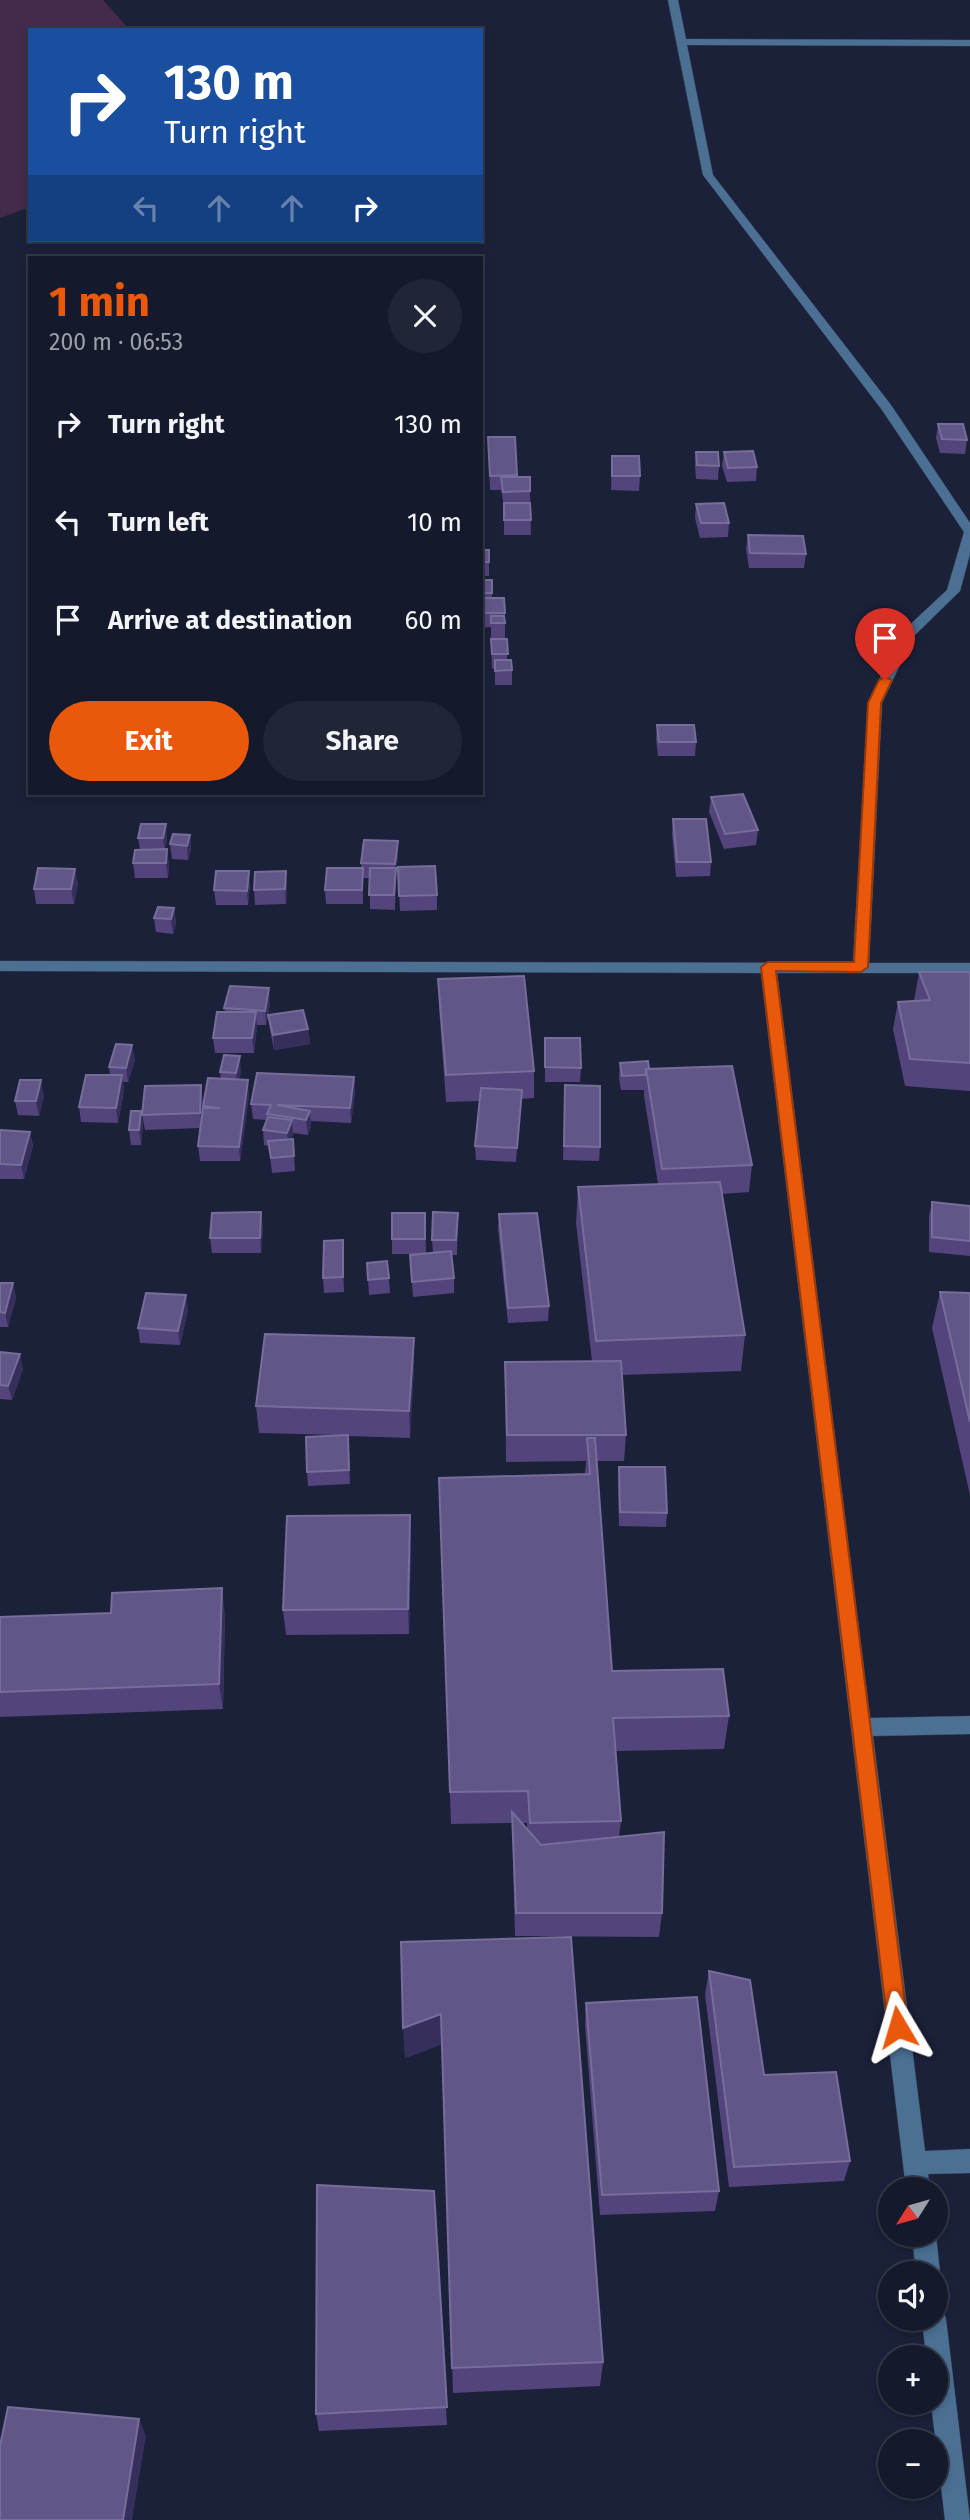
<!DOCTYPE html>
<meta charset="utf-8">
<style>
:root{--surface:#14192b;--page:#212637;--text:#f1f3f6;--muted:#9da0a9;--line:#333847;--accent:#ea580c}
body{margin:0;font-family:"Fira Sans",sans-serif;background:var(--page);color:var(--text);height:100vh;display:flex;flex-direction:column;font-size:26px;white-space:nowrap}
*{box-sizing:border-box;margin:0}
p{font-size:23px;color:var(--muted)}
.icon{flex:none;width:38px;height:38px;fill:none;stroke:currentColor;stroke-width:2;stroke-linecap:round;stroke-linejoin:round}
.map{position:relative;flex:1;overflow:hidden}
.drawer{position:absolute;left:28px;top:256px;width:455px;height:539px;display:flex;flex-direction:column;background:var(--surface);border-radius:0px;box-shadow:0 4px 10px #0003,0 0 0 2px var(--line)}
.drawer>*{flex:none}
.guide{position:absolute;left:28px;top:28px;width:455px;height:214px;border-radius:0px;box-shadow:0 4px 10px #0003,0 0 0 2px var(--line);background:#1a4fa0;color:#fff;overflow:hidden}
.needle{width:46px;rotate:233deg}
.controls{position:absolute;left:878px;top:2177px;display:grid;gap:14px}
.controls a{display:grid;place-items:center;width:70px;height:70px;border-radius:50%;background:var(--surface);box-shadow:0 4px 10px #0003,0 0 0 2px var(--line);font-size:35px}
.pin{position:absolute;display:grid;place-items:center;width:60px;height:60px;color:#fff;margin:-72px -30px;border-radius:50% 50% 50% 0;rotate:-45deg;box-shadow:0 0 7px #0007}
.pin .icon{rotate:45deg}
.me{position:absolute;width:77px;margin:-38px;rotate:353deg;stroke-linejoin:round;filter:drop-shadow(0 0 5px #0008)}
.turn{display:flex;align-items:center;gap:24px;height:147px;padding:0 21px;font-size:32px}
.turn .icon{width:91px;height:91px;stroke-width:2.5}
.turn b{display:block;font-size:49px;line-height:60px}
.lanes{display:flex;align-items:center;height:66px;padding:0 21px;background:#0003;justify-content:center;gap:35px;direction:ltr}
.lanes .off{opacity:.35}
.round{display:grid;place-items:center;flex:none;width:74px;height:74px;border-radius:37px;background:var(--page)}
.overview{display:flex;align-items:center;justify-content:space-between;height:119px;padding:0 21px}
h1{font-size:42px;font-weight:700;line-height:52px;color:var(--accent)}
.primary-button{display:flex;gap:14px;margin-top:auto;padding:14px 21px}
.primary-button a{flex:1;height:80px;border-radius:42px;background:var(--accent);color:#fff;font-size:28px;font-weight:700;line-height:80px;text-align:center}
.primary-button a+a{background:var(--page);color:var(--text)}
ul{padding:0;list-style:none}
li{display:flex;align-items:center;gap:21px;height:98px;padding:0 21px}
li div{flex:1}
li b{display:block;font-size:26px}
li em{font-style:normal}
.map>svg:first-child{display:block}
</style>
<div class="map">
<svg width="970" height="2520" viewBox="0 0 970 2520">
<rect width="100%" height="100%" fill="#1b2139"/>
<path fill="#442b4d" d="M0,0H103L130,30H30V207L0,218Z"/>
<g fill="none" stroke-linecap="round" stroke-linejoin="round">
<defs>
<path id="minor" d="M668,0H678L686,39L970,40V46L687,45L713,175L891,405L970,523V554L960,591L913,637L882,703L869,963H970V973H777L870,1718L970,1716V1734L873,1736L925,2151L970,2149V2173L928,2174L930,2189H906L761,973L0,971V961L853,963L868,703L902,632L947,590L964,532L882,410L703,175Z
M912,2235H936L940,2273L937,2282L936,2273H916Z
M936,2308L943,2310L946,2319L970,2520H945L931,2403H936V2357H926L922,2319H936Z"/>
</defs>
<use href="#minor" stroke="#373d54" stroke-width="1"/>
<use href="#minor" fill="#4b7093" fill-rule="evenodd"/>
</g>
<path fill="#53447b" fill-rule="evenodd" d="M938,424L967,440L965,454L940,453L936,438Z
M488,437H515L517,477L530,491L531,535H504V506L501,490H490Z
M696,452L719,466L718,480L696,479L695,466Z
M724,452L757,467L756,481L727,482L722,466Z
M612,456L640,476L639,491L611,490Z
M696,504L729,523L728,537L700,538L695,518Z
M748,535L806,554L804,568H749L746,549Z
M481,550H489V576H481Z
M481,580H492V598L505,613V638H491V627L481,628Z
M491,639H507V660L512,670V685H495V668L492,669Z
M657,725L696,742L695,756H658L656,739Z
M711,797L758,830L756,845L724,849L709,812Z
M673,819L711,862L710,876L676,877L672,834Z
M190,835L191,850L188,860L172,859L170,844Z
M138,838L167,839L165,849L169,864L168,878H135L133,863L140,850Z
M398,841V856L396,871L395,910L370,909V878H363V904H326L325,890L361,868V863Z
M398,867L437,895V910L400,911Z
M78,883L74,904H36L34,889Z
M250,885L248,905H216L214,890Z
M287,885L286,904L255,905L254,890Z
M174,908L176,923L173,934L156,932L154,918Z
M919,972H970V1091L905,1086L893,1029L898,1002L914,1001Z
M438,979L534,1071V1098L521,1099L516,1162L476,1160L475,1146L480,1101L446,1102L439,1007Z
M270,1003L268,1015L308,1029L310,1044L274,1050L270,1030L268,1015L266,1025H257L254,1053H215L213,1038L225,1012L224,1008Z
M545,1038L581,1068L580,1082H545Z
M135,1060L128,1082H123L124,1090L118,1123L81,1122L79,1107L110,1075L109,1067Z
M620,1063L649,1069L752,1165L749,1192L722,1194L745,1335L741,1371L622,1375L626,1435L624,1461H597L612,1671L729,1716L724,1749L615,1751L621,1821L619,1837L662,1913L659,1937L515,1936L512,1823L451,1824L440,1513L585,1474L586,1461L506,1462L505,1362L592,1361L576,1223L578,1187L658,1184L644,1096V1090H621L619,1078ZM522,1823H527V1830Z
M241,1071L239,1080L249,1095L240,1161H200L198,1146L200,1128L145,1130L142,1115L203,1100V1108V1106L221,1079L220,1072Z
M354,1077L355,1092L351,1123L311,1121V1126L308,1135L293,1133L291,1139H293L295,1171L272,1173L269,1146L264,1145L263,1130L267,1120L253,1119L251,1104Z
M565,1085L600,1147L599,1161L563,1160Z
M44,1095L39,1116L18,1115L15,1101Z
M143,1125L141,1145H131L129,1130Z
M0,1130L30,1132L33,1146L24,1179H0Z
M932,1202L970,1206V1256L929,1252V1216Z
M425,1213L426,1253H433L432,1240L458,1213L457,1255H451L454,1278V1293L413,1297L410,1255L424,1254H392V1239Z
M499,1214L549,1306L548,1321L508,1323L498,1229Z
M263,1227L261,1253H212L210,1238Z
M344,1255V1292L324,1293L323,1278Z
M367,1263L389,1278L390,1293L369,1295Z
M0,1283H13L16,1298L8,1327H0Z
M940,1292L970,1293V1495L932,1328Z
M188,1310L180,1345L140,1343L138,1328Z
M0,1352L23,1369L12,1400L0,1399Z
M414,1365L410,1438L348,1436L350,1484L308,1486L307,1472L338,1435L259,1433L256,1406Z
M619,1467L667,1513L666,1527L619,1526L618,1481Z
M410,1515L411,1541L409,1634L286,1635L283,1610Z
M111,1613L225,1614L223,1709L0,1717V1617Z
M401,1942L603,2362L600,2386L453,2393L442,2044L405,2058Z
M709,1971L764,2075L850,2161L844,2181L729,2187L705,1994Z
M586,2003L719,2191L715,2211L600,2215L585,2025Z
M434,2191L447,2425L319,2431L316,2414Z"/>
<path fill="#362f5b" d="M166,824L167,839L165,853L163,838Z
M190,835L191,850L188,860L187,846Z
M398,841V856L396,871L395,910V864Z
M167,849L169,864L168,878L166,863Z
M75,869L78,883L74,904L71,889Z
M249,871L250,885L248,905L247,891Z
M286,871L287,885L286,904L285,889Z
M174,908L176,923L173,934L171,919Z
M269,988L270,1003L266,1025L265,1011Z
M256,1012L257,1027L254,1053L252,1038Z
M308,1029L310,1044L274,1050L273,1035Z
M132,1045L135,1060L128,1082L126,1068Z
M240,1056L241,1071L238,1088L236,1073Z
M122,1075L124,1090L118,1123L116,1108Z
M354,1077L355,1092L351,1123L350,1108Z
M41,1080L44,1095L39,1116L36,1101Z
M248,1080L249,1095L240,1161L239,1147Z
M201,1085L203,1100L202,1128L200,1113Z
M141,1111L143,1125L141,1145L139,1130Z
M310,1111L311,1126L308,1135L306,1120Z
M292,1120L293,1135L288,1148L287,1133Z
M30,1132L33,1146L24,1179L21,1165Z
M261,1212L263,1227L261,1253L260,1238Z
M343,1240L344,1255V1292L343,1277Z
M13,1283L16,1298L8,1327L5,1313Z
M186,1295L188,1310L180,1345L178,1331Z
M414,1338V1365L410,1438L409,1411Z
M20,1354L23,1369L12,1400L8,1386Z
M410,1515L411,1541L409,1634L408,1609Z
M222,1588L225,1614L223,1709L219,1684Z
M441,2014L442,2044L405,2058L403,2028Z
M139,2419L146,2436L132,2520H123Z"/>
<path fill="#625688" stroke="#766d9a" stroke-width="2" d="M938,424H963L967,440L942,439Z
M488,437H515L517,475L490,476Z
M753,451L757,467L728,468L724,452Z
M696,452H718L719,466L697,465Z
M612,456H639L640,476H612Z
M501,477H530V491L503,492Z
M504,503H530L531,520H504Z
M724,503L729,523H701L696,504Z
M748,535L803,536L806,554L750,553Z
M481,550H489V562H481Z
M481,580H492V593H481Z
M481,598H504L505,613H481Z
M491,616H504L505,623H491Z
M491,639H507L508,654H492Z
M495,660H511L512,670L495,671Z
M657,725H694L696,742H659Z
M743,794L758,830L725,834L711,797Z
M673,819H706L711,862H677Z
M141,824H166L163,838H138Z
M173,834L190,835L187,846L170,844Z
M364,840L398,841L395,864L361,863Z
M167,849L166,863H133L135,850Z
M435,866L437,895L399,896L398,867Z
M38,868L75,869L71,889H34Z
M327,868H363L362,890H325Z
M370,868H396L394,895H369Z
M216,871H249L247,891L214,890Z
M286,871L285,889L254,890L255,872Z
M158,907L174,908L171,919L154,918Z
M919,972H970V1063L910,1059L898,1002L930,1000Z
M524,976L534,1071L446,1075L438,979Z
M230,986L269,988L265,1011L224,1008Z
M303,1010L308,1029L273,1035L268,1015Z
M217,1012H256L252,1038H213Z
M545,1038H580L581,1068L545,1067Z
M116,1044L132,1045L126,1068L109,1067Z
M224,1055L240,1056L236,1073L220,1072Z
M648,1061L649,1069H646L645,1075L622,1076L620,1063Z
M732,1066L752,1165L662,1169L646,1069Z
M257,1073L354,1077L350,1108L277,1105L310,1111L306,1120L267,1114L271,1105L251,1104Z
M86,1075H122L116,1108L79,1107Z
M208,1078L248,1080L239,1147L198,1146L203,1108H220L203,1106Z
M20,1080H41L36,1101H15Z
M201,1085L200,1113L142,1115L145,1086Z
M565,1085L600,1086V1147L564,1146Z
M481,1088L522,1090L517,1148L475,1146Z
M131,1111H141L139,1130H129Z
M268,1117L292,1120L287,1133L263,1130Z
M0,1130L30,1132L21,1165L0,1164Z
M293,1139L294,1156L271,1158L268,1141Z
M720,1182L745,1335L596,1341L578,1187Z
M932,1202L970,1206V1241L932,1237Z
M261,1212L260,1238H210L212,1213Z
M433,1212L458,1213L456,1240H432Z
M392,1213H425V1239H392Z
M537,1213L549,1306L508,1308L499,1214Z
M343,1240V1277L323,1278L324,1241Z
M451,1251L454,1278L412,1282L410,1255Z
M387,1261L389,1278L368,1280L367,1263Z
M0,1283H13L5,1313L0,1312Z
M940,1292L970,1293V1422Z
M146,1293L186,1295L178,1331L138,1328Z
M265,1334L414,1338L409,1411L256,1406Z
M0,1352L20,1354L8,1386L0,1385Z
M621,1361L626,1435H507L505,1362Z
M348,1435L349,1470L307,1472L306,1437Z
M587,1438H595L612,1671L723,1669L729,1716L613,1718L621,1821L530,1823L528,1791L450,1792L439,1478L590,1474Z
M619,1467H665L667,1513L620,1512Z
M410,1515L408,1609L283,1610L287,1516Z
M222,1588L219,1684L0,1692V1617L111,1613L112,1593Z
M512,1812L541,1845L664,1832L662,1913H516Z
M571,1937L603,2362L452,2368L441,2014L403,2028L401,1942Z
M709,1971L750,1980L764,2075L836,2072L850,2161L734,2167Z
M697,1997L719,2191L602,2195L586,2003Z
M317,2185L434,2191L447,2407L316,2414Z
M8,2407L139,2419L123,2520H0V2446Z"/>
<path fill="#ea580c" stroke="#983908" stroke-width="2" d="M885,677L892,680L881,703L868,967L861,972L776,971L908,2027L905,2034L898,2037L891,2034L888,2027L761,967L768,962H854L868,703L879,680Z"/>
</svg>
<div class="controls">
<a><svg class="needle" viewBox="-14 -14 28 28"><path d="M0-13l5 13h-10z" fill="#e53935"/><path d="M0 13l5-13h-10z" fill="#9da0a9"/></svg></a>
<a><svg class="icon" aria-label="sound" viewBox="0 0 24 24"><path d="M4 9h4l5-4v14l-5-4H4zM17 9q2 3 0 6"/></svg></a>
<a>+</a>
<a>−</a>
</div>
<div class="pin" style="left:885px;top:680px;background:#d93025"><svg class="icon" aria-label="arrive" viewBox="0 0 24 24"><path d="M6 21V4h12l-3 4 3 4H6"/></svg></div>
<svg class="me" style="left:898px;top:2027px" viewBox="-20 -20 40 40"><path d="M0-17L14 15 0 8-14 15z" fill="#ea580c" stroke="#fff" stroke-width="4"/></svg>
<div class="guide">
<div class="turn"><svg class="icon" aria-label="right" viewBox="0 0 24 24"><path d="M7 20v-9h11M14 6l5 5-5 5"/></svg><div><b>130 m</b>Turn right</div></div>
<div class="lanes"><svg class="icon off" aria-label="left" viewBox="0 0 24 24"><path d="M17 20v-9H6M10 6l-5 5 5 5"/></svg><svg class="icon off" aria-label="ahead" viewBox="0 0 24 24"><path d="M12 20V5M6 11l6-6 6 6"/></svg><svg class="icon off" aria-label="ahead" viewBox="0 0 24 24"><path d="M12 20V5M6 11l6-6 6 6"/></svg><svg class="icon" aria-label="right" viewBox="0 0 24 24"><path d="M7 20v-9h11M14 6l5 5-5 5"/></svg></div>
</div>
<section class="drawer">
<div class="overview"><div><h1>1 min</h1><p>200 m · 06:53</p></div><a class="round"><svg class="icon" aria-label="close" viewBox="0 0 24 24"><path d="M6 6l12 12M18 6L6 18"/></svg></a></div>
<ul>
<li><svg class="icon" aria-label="right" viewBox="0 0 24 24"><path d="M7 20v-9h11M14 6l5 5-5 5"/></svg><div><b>Turn right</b></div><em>130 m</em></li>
<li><svg class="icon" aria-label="left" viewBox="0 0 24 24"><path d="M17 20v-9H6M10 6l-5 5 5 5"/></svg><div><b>Turn left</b></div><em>10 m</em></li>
<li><svg class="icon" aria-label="arrive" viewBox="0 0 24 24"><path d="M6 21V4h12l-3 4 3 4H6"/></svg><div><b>Arrive at destination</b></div><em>60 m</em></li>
</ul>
<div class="primary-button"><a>Exit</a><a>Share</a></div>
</section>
</div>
